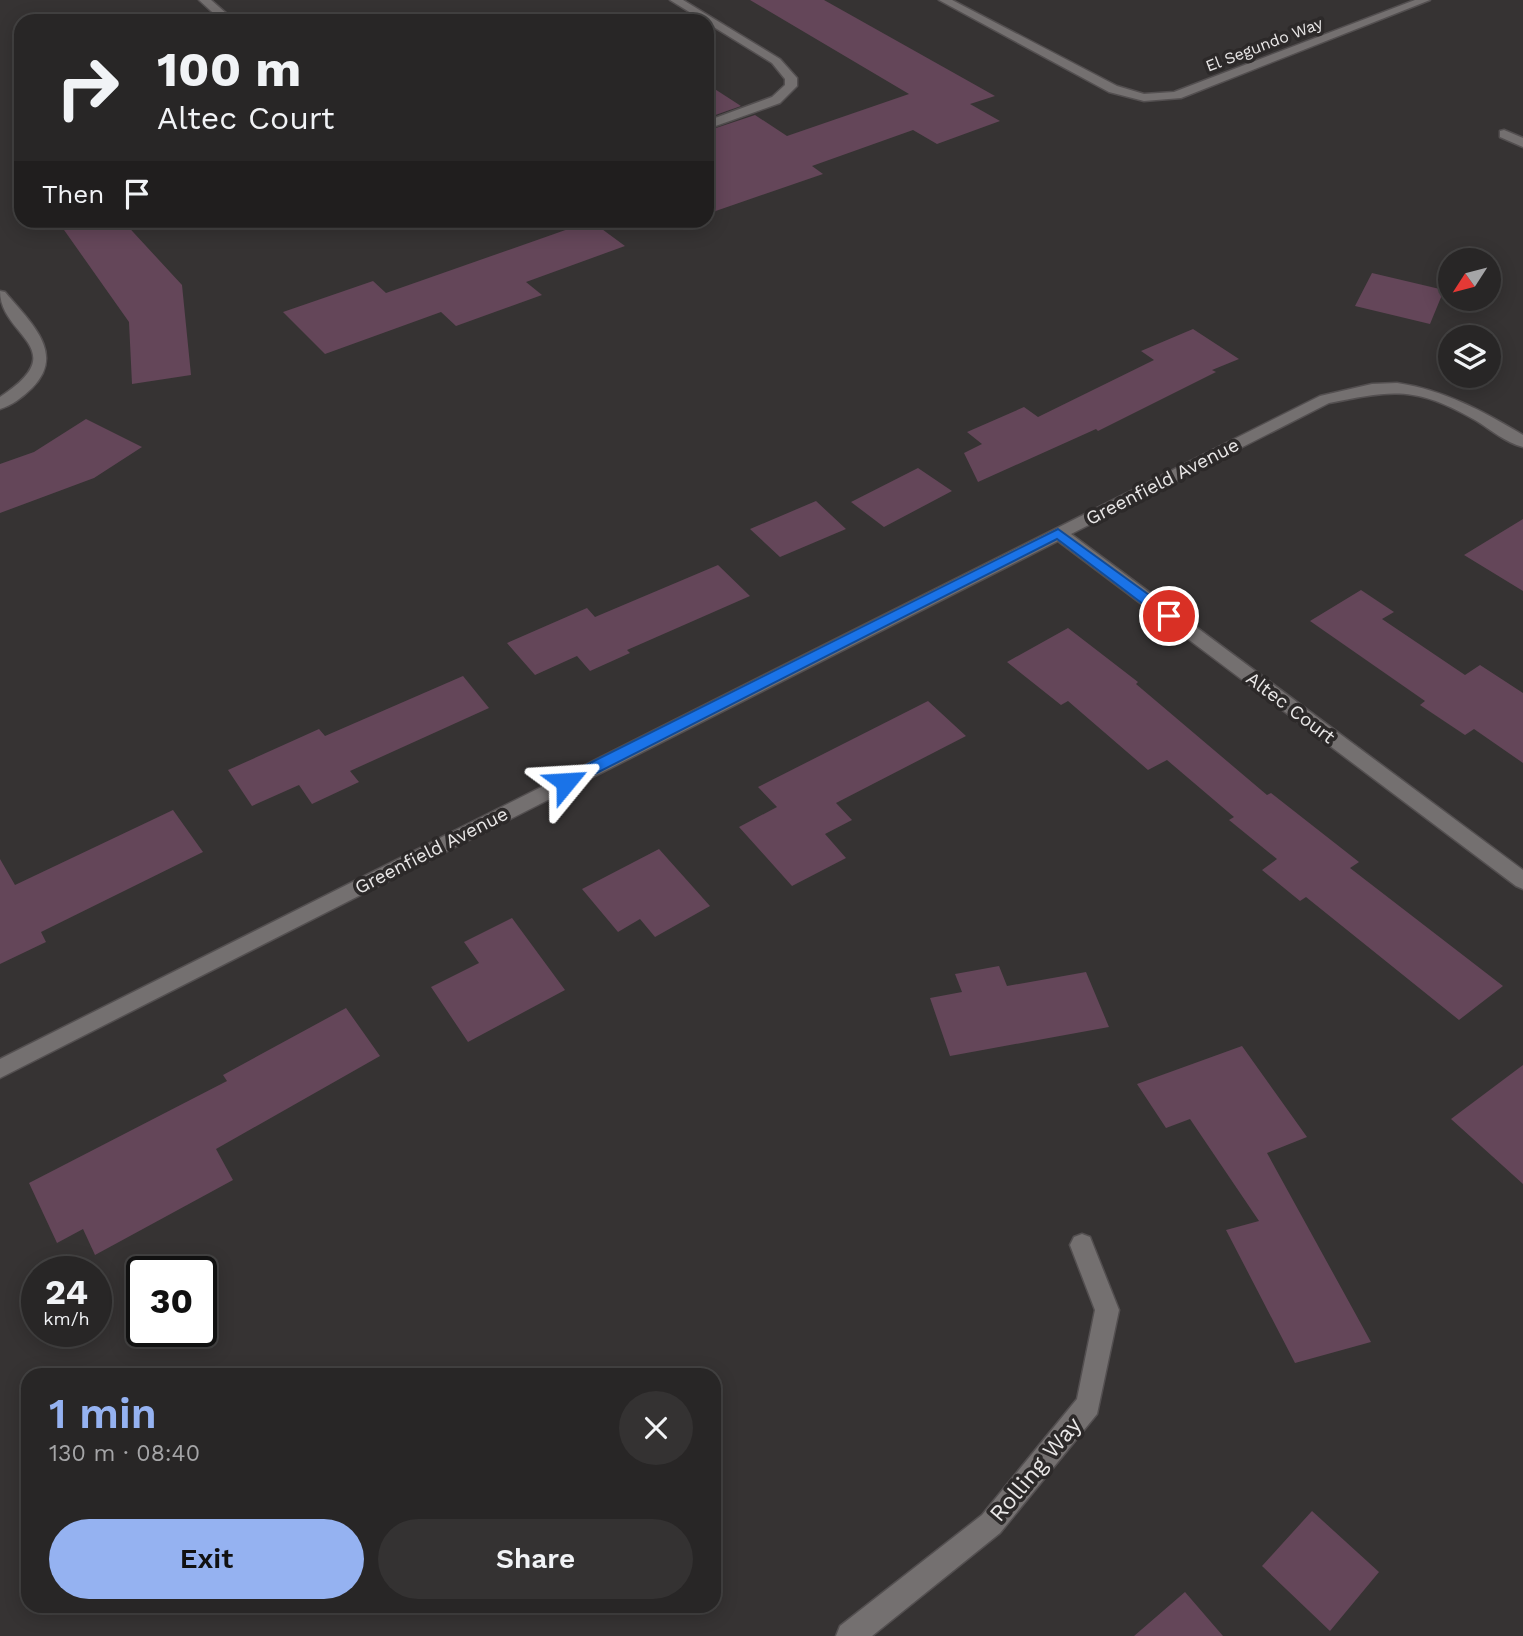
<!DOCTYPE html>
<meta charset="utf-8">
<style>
:root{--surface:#282626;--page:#343232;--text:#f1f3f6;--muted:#a5a5a7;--line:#444343;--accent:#95b2f1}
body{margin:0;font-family:"Work Sans",sans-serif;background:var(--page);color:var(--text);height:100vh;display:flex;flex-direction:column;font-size:26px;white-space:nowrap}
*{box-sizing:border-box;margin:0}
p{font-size:23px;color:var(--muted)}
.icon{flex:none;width:38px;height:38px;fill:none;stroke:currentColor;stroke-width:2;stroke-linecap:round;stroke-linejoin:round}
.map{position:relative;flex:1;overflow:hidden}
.sheet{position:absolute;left:21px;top:1368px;width:700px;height:245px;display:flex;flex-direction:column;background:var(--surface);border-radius:21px;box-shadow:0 4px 18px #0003,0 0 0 2px var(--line)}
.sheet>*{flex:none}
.guide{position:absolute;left:14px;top:14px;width:700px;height:214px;border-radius:21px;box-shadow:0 4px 18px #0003,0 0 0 2px var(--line);background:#282626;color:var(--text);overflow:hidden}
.needle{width:46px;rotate:234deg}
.fabs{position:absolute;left:1438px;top:248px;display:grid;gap:14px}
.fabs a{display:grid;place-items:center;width:63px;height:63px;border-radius:50%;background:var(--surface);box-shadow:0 4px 18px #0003,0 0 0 2px var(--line);font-size:35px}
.speed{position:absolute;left:21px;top:1256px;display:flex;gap:14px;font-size:35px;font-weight:700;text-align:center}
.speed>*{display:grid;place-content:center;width:91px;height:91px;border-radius:50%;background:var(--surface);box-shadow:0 4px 18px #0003,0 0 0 2px var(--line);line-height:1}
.speed small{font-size:18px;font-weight:400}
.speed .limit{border:4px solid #111;border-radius:10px;background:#fff;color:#111}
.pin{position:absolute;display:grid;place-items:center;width:60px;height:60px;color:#fff;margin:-30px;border:4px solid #fff;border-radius:50%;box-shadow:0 2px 7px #0007}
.me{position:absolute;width:77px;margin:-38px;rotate:63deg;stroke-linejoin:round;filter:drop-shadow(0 0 5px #0008)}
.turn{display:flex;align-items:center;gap:24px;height:147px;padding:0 28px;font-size:32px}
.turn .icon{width:91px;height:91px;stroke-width:2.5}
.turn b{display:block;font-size:49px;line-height:60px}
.then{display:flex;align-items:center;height:66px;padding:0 28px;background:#0003;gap:14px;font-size:26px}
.round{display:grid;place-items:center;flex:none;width:74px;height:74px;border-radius:37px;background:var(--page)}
.overview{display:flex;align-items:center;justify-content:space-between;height:119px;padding:0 28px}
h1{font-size:42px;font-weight:600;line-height:52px;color:var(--accent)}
.action{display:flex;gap:14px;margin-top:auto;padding:14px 28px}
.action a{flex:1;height:80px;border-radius:42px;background:var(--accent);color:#111;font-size:28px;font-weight:600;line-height:80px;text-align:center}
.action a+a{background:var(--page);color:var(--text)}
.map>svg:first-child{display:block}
</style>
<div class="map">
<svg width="1523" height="1636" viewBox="0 0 1523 1636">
<rect width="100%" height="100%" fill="#363333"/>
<path fill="#644659" d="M750,0H824L995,96L970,104L1000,121L937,144L913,130L812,166L823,174L707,214V131L755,115L787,136L909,94Z
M707,84L741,106L707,118Z
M57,220H122L182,285L191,375L132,384L129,322Z
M591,221L625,246L526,282L542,295L456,326L441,312L325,354L283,312L373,281L386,293Z
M1372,273L1444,290L1430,324L1355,306Z
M1193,329L1239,359L1212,370L1216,372L1098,431L1096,429L978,482L964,453L982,444L967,432L1024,407L1038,417L1154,360L1141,351Z
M86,419L142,447L94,478L0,513V464L34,452Z
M918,468L952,491L884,527L851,502Z
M816,501L846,529L780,557L750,529Z
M1523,519V591L1464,555Z
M718,565L750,596L627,650L630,653L590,671L577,656L535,675L507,643L587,608L595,617Z
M1361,590L1394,612L1382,619L1465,675L1480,665L1523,693V763L1474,729L1465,735L1420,705L1425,701L1310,621Z
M1068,628L1138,682L1136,684L1267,795L1271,793L1359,862L1350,868L1503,986L1459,1020L1306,897L1300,901L1262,870L1277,859L1229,820L1234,817L1167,760L1148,770L1068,701L1061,705L1007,662Z
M463,676L489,708L350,771L359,782L312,804L299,785L252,806L228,770L319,729L325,736Z
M928,701L966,736L836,803L852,820L825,834L846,858L792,886L739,827L777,807L758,787Z
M173,810L203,852L41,932L46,942L0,964V859L15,885Z
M659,849L710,906L655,937L640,919L618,932L582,889Z
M512,918L565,990L468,1042L431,987L479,963L464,942Z
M999,966L1007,986L1086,972L1109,1027L950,1056L930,998L962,992L955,974Z
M346,1008L380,1056L216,1149L233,1180L95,1255L83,1229L57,1243L29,1183L227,1081L223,1075Z
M1242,1046L1307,1137L1267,1153L1371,1342L1295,1363L1226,1230L1259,1221L1190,1119L1166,1128L1137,1084Z
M1523,1065V1184L1451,1119Z
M1312,1511L1379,1572L1330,1631L1262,1566Z
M1185,1592L1223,1636H1134Z"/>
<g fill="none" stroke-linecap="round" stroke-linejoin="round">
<defs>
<path id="service" d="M939,0H952L1117,86L1144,94L1174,92L1415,0H1430L1181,98L1144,101L1109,92Z"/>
<path id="minor" d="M199,0H211L235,21H222Z
M670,0H683L780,59L797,78V86L780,103L707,129V121L772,97L785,85V79L772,63Z
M1504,130L1523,138V147L1500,137V131Z
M0,291L5,292C29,321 67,353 32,388C24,396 11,406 0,409V397C75,348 0,337 0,291Z
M1397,383C1444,390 1483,411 1523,435V447C1506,443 1490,429 1475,420C1415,386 1394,390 1329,403L1071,534L1523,870V889L1516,886L1058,541L0,1078V1059L1320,396L1372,384Z
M1082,1234L1090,1237L1119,1310L1097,1414L1000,1533L872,1636H836L840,1626L982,1515L1077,1399L1095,1310L1070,1245L1074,1237Z"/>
</defs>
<use href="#service" stroke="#534f50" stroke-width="3"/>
<use href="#minor" stroke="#534f50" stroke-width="3"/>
<use href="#service" fill="#747070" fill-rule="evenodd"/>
<use href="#minor" fill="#747070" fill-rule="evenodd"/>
</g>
<path fill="#1a73e8" stroke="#114b97" stroke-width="2" d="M1058,529L1174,613V620H1164L1057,539L571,786L566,788L558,782L560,778Z"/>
<g text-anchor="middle" stroke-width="7" stroke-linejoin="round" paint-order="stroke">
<g font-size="16" fill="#e9e7e7" stroke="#2c2929">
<text transform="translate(1264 44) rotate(-21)" y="6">El Segundo Way</text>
</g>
<g font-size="19" fill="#e9e7e7" stroke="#2c2929">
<text transform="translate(1162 481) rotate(-27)" y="7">Greenfield Avenue</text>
<text transform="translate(1291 707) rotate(37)" y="7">Altec Court</text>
<text transform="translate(431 850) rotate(-27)" y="7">Greenfield Avenue</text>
</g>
<g font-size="23" fill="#e9e7e7" stroke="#2c2929">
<text transform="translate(1035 1469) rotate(-50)" y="8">Rolling Way</text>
</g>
</g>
</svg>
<div class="fabs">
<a><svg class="needle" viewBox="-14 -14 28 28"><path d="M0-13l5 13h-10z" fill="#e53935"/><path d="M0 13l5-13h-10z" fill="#a5a5a7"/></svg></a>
<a><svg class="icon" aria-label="layers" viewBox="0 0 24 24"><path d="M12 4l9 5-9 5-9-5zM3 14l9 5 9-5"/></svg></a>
</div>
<div class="speed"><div>24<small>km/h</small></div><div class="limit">30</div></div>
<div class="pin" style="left:1169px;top:616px;background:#d93025"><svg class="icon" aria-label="arrive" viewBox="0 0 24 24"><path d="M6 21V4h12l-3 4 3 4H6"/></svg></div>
<svg class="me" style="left:566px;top:782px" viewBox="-20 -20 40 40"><path d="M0-17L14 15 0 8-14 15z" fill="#1a73e8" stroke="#fff" stroke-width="4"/></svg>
<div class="guide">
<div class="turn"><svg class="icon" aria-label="right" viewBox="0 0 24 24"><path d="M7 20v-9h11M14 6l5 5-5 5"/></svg><div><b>100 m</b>Altec Court</div></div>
<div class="then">Then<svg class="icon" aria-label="arrive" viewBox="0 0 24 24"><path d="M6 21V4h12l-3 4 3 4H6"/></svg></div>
</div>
<section class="sheet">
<div class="overview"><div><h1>1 min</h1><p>130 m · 08:40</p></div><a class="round"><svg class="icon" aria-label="close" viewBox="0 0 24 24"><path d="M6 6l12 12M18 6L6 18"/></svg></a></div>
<div class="action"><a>Exit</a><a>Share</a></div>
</section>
</div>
